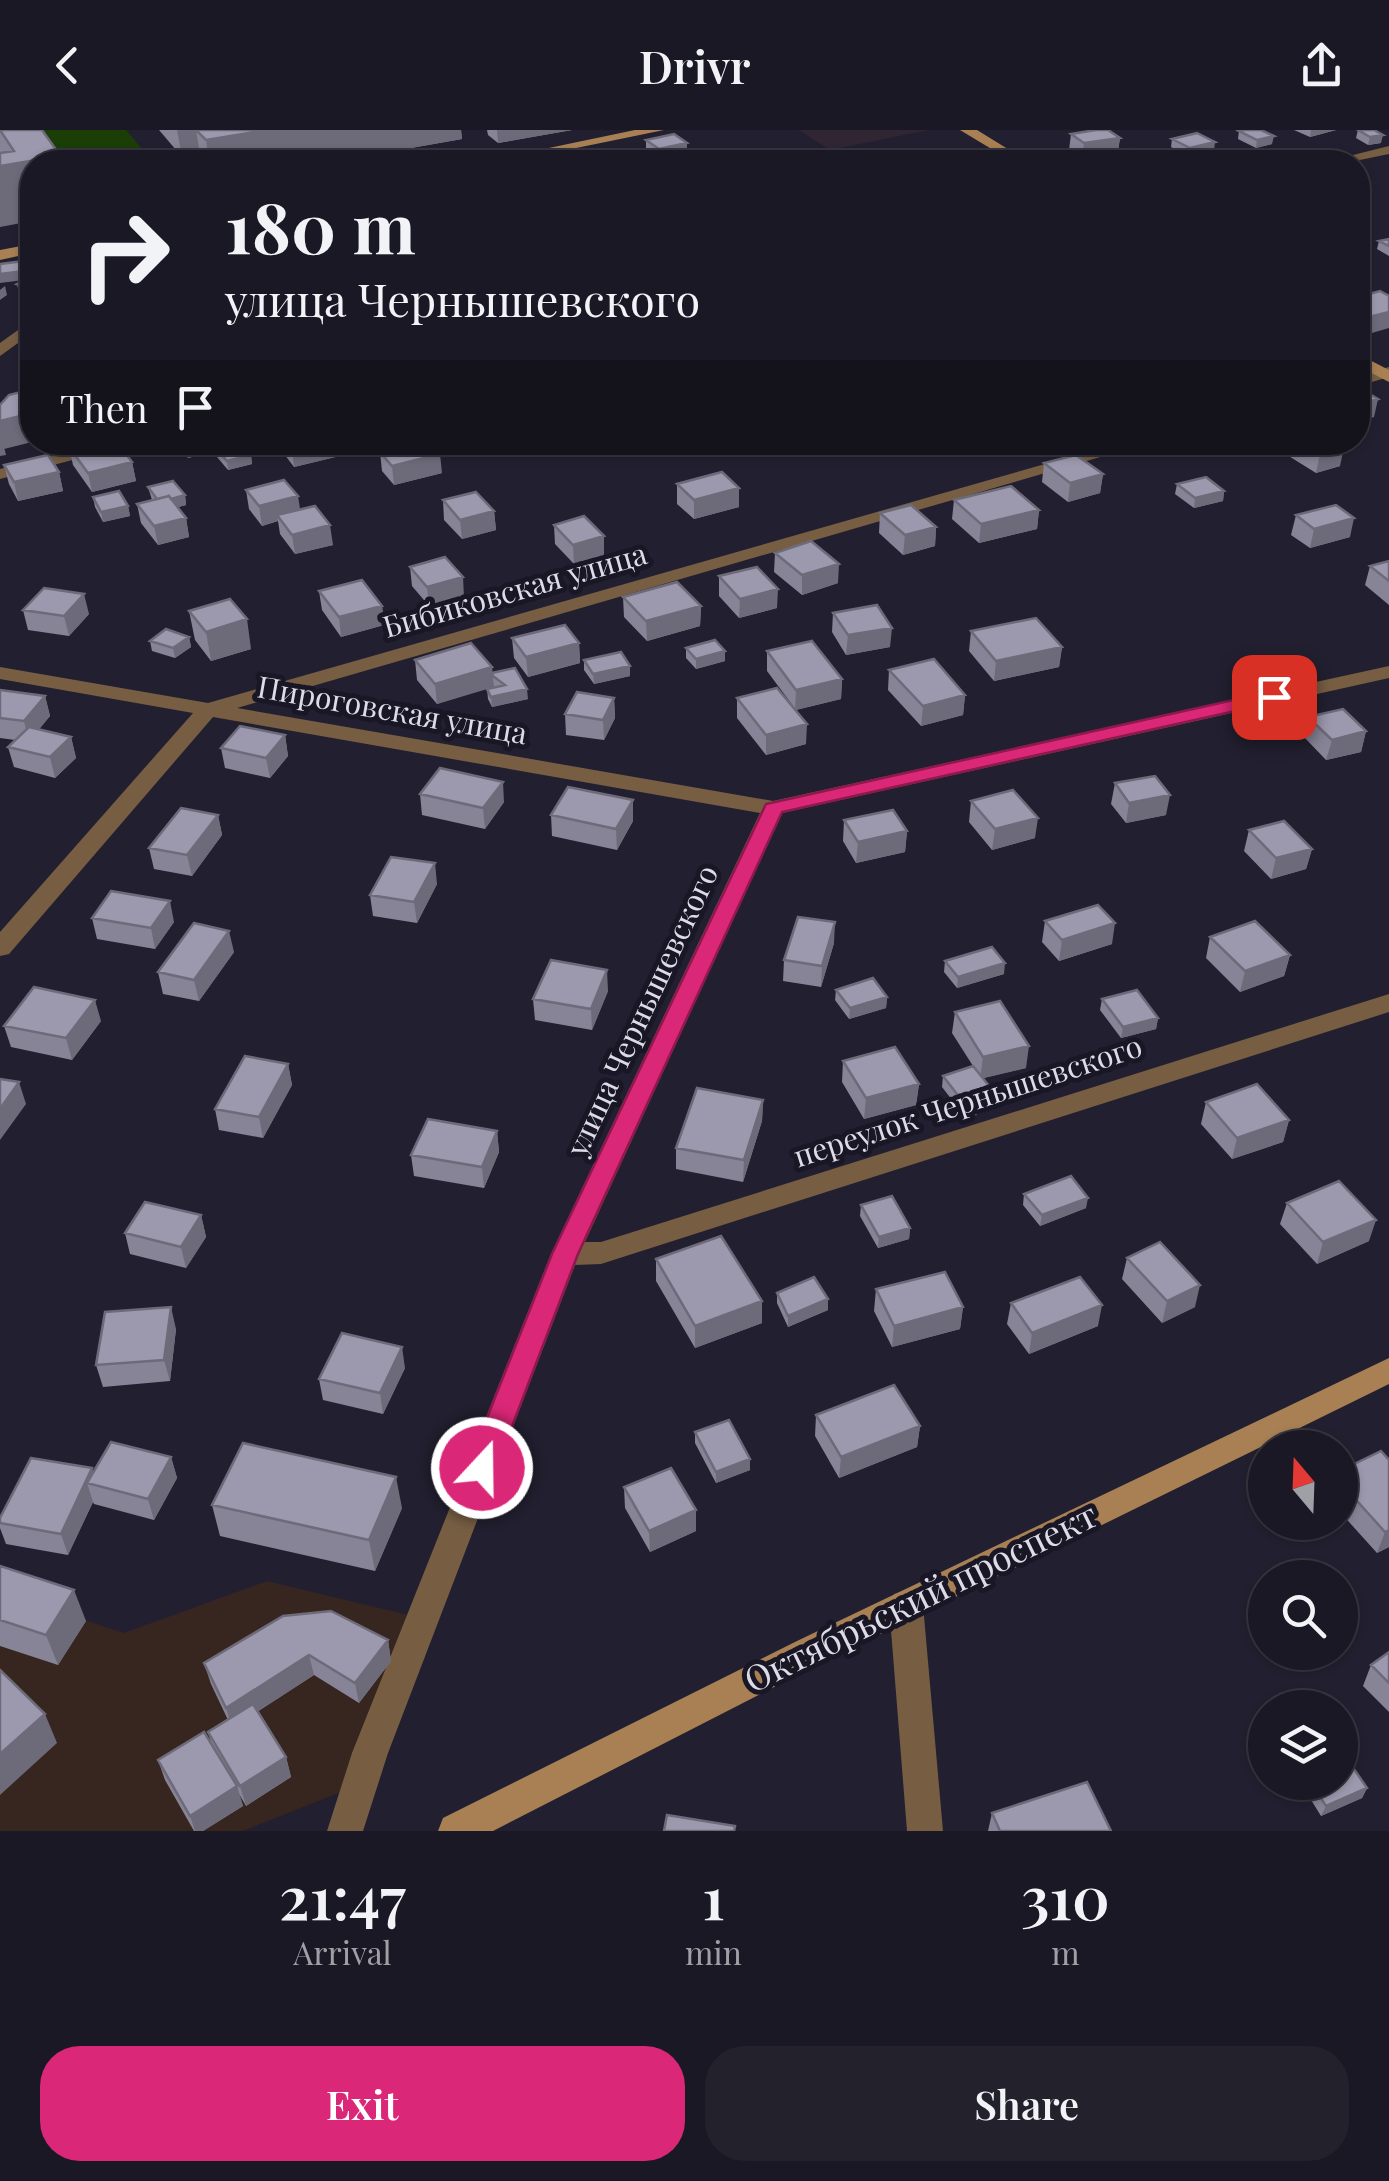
<!DOCTYPE html>
<meta charset="utf-8">
<style>
:root{--surface:#1a1824;--page:#23212c;--text:#f1f3f6;--muted:#9fa0a6;--line:#383741;--accent:#db2777}
body{margin:0;font-family:"Playfair Display",serif;background:var(--page);color:var(--text);height:100vh;display:flex;flex-direction:column;font-size:38px;white-space:nowrap}
*{box-sizing:border-box;margin:0}
p{font-size:32px;color:var(--muted)}
.icon{flex:none;width:55px;height:55px;fill:none;stroke:currentColor;stroke-width:2;stroke-linecap:round;stroke-linejoin:round}
.map{position:relative;height:1701px;overflow:hidden}
.side{display:flex;flex-direction:column;background:var(--surface);flex:1}
.side>*{flex:none}
.banner{position:absolute;left:20px;top:20px;width:1350px;height:305px;border-radius:40px;box-shadow:0 2px 8px #0004,0 0 0 2px var(--line);background:#1a1824;color:var(--text);overflow:hidden}
.needle{width:65px;rotate:341deg}
.controls{position:absolute;left:1248px;top:1300px;display:grid;gap:20px}
.controls a{display:grid;place-items:center;width:110px;height:110px;border-radius:50%;background:var(--surface);box-shadow:0 2px 8px #0004,0 0 0 2px var(--line);font-size:50px}
.pin{position:absolute;display:grid;place-items:center;width:85px;height:85px;color:#fff;margin:-42px;border-radius:20px;box-shadow:0 5px 15px #0006}
.me{position:absolute;width:110px;margin:-55px;rotate:21deg;stroke-linejoin:round;filter:drop-shadow(0 0 8px #0008)}
.turn{display:flex;align-items:center;gap:35px;height:210px;padding:0 40px;font-size:45px}
.turn .icon{width:130px;height:130px;stroke-width:2.5}
.turn b{display:block;font-size:70px;line-height:85px}
.then{display:flex;align-items:center;height:95px;padding:0 40px;background:#0003;gap:20px;font-size:38px}
.eta{display:flex;justify-content:space-evenly;align-items:center;height:170px;text-align:center}
.eta b{font-size:60px;font-weight:600;line-height:70px}
.button{display:flex;gap:20px;margin-top:auto;padding:20px 40px}
.button a{flex:1;height:115px;border-radius:40px;background:var(--accent);color:#fff;font-size:40px;font-weight:600;line-height:115px;text-align:center}
.button a+a{background:var(--page);color:var(--text)}
header{display:flex;justify-content:space-between;align-items:center;height:130px;padding:0 40px;background:var(--surface);font-size:45px;font-weight:600}
.map>svg:first-child{display:block}
</style>
<header><svg class="icon" aria-label="back" viewBox="0 0 24 24"><path d="M15 5l-7 7 7 7"/></svg>Drivr<svg class="icon" aria-label="share" viewBox="0 0 24 24"><path d="M12 15V3M7 8l5-5 5 5M5 13v7h14v-7"/></svg></header>
<div class="map">
<svg width="1389" height="1701" viewBox="0 0 1389 1701">
<rect width="100%" height="100%" fill="#222030"/>
<path fill="#302533" d="M799,0H929L830,20Z"/>
<path fill="#37251f" d="M267,1451L408,1485L341,1662L243,1701H0V1462L124,1503Z"/>
<path fill="#1b3e07" d="M32,0H126L153,32H55Z"/>
<g fill="none" stroke-linecap="round" stroke-linejoin="round">
<path fill="#775e43" fill-rule="evenodd" d="M1389,16V24L1350,32H1325Z
M32,190V203L0,226V213Z
M1389,237V247L1358,256V246Z
M108,312H141L0,349V339Z
M1122,312H1152L237,578L773,671L1389,536V548L782,683L585,1112H601L1389,864V882L601,1134L575,1135L388,1623L363,1701H327L352,1623L551,1124L760,683L213,587L9,824L0,826V802L193,583L0,549V537L208,573Z
M906,1460L918,1464L923,1475L943,1701H907L889,1475L894,1464Z"/>
<path fill="#a88053" fill-rule="evenodd" d="M635,0H664L508,32H481Z
M960,0H977L1029,32H1013Z
M32,114V123L0,130V120Z
M1358,224L1389,240V252L1358,236Z
M1389,1228V1254L821,1533L493,1701H438L443,1688L797,1511Z"/>
</g>
<path fill="#868496" d="M0,0H42L0,97Z
M159,0H461L462,9L332,32H201L200,24L182,27Z
M487,0H572L498,13L488,5Z
M1294,0H1336L1310,7Z
M1358,0L1381,13L1368,15L1356,8Z
M1239,1L1272,14L1256,18L1238,9Z
M1071,4L1120,8L1118,22L1143,26L1142,32H1100L1112,30V24L1082,29L1069,20Z
M1172,9L1214,21L1188,26L1171,17Z
M646,10L687,13V21L659,27L646,18Z
M843,24L880,32H842Z
M1239,25L1268,32H1238Z
M1389,109V126L1377,119L1379,111Z
M32,130V166L19,163L17,154L25,150Z
M1389,166L1365,205L1358,200V167Z
M179,312H221L222,316L251,325L252,334L228,340L217,327L216,321L188,328L179,317Z
M275,312H347L348,324L294,337Z
M450,312H490L491,315L458,322Z
M642,312H679V313L650,321Z
M1280,312H1337L1340,336L1316,343L1279,320Z
M69,317L132,332L136,351L92,362L73,335Z
M380,322L442,343L394,355L382,341Z
M1044,333L1103,344L1100,363L1068,372L1042,352Z
M4,335L59,342L63,361L18,371L9,354Z
M677,354L739,377L694,389L677,374Z
M1177,354L1224,361L1223,371L1194,378L1175,364Z
M148,357L185,365L186,375L178,377L186,388L189,407L158,415L141,393L137,374L152,370Z
M246,360L300,380L333,415L295,424L280,404L278,391L262,396L249,379Z
M93,367L128,376L130,386L103,392L95,377Z
M443,370L494,381L496,400L462,409L444,390Z
M954,370L1039,380L1037,399L979,413L952,389Z
M880,383L936,397L935,416L903,425L879,403Z
M1296,385L1350,407L1310,418L1291,405Z
M554,395L604,426L574,434L555,414Z
M775,423L838,453L802,465L774,442Z
M1389,431V475L1365,455L1370,436Z
M410,437L464,467L429,476L412,456Z
M719,446L777,478L739,488L719,466Z
M319,461L382,476L384,495L341,507L322,480Z
M623,467L701,476L700,496L647,511L624,487Z
M23,480L89,484L69,506L28,500Z
M189,481L251,519L211,531L195,510Z
M833,483L890,517L846,525L832,502Z
M971,501L1062,517L1059,537L994,551L969,521Z
M189,507L191,517L175,528L152,521L150,511Z
M512,508L579,513L580,533L528,547L514,528Z
M686,518L725,521V531L696,539L686,528Z
M767,521L842,549L841,569L796,580L806,614L766,625L737,588V568L793,576L767,541Z
M415,530L492,543L528,569L492,577L488,569L487,559L495,557L493,556L437,574L417,550Z
M584,530L630,546L594,554L584,540Z
M889,540L965,565L963,585L921,596L888,560Z
M0,560L45,566L50,586L39,599L71,607L76,628L55,648L14,637L8,617L15,610L0,608Z
M614,568L615,588L604,610L566,605L565,584Z
M1308,587L1366,601L1361,622L1326,630L1304,607Z
M285,605L288,626L270,648L225,638L221,618Z
M1115,653L1166,685L1126,693L1111,674Z
M420,664L504,672L485,699L422,685Z
M971,671L1035,708L992,720L969,692Z
M218,685L222,705L192,746L154,739L149,718Z
M551,685L633,691L617,720L552,706Z
M844,690L907,701L905,722L856,733L843,711Z
M1249,700L1312,719L1306,739L1271,749L1244,721Z
M437,754L417,793L373,786L370,765Z
M92,788L174,792L155,819L97,809Z
M1045,791L1112,814L1059,831L1042,812Z
M1210,807L1290,825L1284,846L1240,862L1206,828Z
M834,813L821,857L783,851L784,830Z
M234,822L199,871L163,864L158,842Z
M945,831L1004,844L957,858L944,842Z
M836,860L887,867L886,878L849,889L835,870Z
M608,861L592,900L535,890L533,869Z
M1102,869L1158,888L1156,899L1121,908L1100,880Z
M955,882L1026,938L983,948L998,967L996,978L966,988L942,957L943,946L973,936L952,903Z
M101,891L72,930L11,917L4,896Z
M843,931L919,954L916,975L864,989L842,952Z
M288,934L292,955L263,1008L219,1000L215,979Z
M763,970L762,991L743,1052L676,1039V1018Z
M1206,972L1289,990L1283,1012L1232,1029L1201,994Z
M497,1001L499,1022L484,1058L414,1046L411,1025Z
M1024,1064L1086,1078L1040,1096L1023,1075Z
M1287,1073L1369,1111L1317,1134L1280,1094Z
M861,1075L910,1098L909,1109L878,1118L860,1086Z
M201,1085L206,1107L186,1138L130,1124L125,1103Z
M1127,1128L1195,1177L1162,1193L1122,1149Z
M656,1129L762,1171V1193L695,1218L656,1151Z
M876,1159L963,1177L960,1199L892,1217L874,1181Z
M777,1163L828,1180L788,1197L777,1173Z
M1011,1173L1098,1196L1029,1224L1007,1194Z
M176,1199L170,1251L103,1257L96,1235Z
M405,1238L383,1284L323,1270L319,1249Z
M816,1285L920,1296L917,1317L839,1348L815,1306Z
M695,1302L750,1329V1340L716,1353L695,1313Z
M171,1327L177,1348L154,1390L94,1374L93,1372L68,1425L6,1414L0,1398V1388L93,1343Z
M1389,1330V1417L1377,1423L1340,1382V1341Z
M624,1357L696,1380V1401L650,1422L625,1378Z
M212,1375L402,1378L375,1441L220,1406Z
M0,1436L86,1491L58,1535L0,1516Z
M388,1510L391,1531L359,1573L314,1545L257,1582L286,1627L291,1647L246,1676L239,1664L243,1676L203,1701H194L165,1650L158,1630L212,1616L208,1602L228,1590L211,1554L204,1533Z
M1389,1522V1582L1363,1556L1371,1535Z
M1300,1652H1340L1367,1658L1362,1668L1321,1686Z
M992,1683L1111,1701H988Z"/>
<path fill="#6d6b7a" d="M177,0H196L200,24L182,27Z
M266,0H461L462,9L332,32H209L206,10Z
M497,0H572L498,13Z
M1311,0H1336L1310,7Z
M1383,5L1381,13L1368,15L1370,7Z
M1274,6L1272,14L1256,18L1257,10Z
M1120,8L1117,24L1082,29L1084,13Z
M1215,12L1214,21L1188,26L1190,18Z
M687,13V21L659,27V19Z
M57,21L59,32H32V91L0,97V36Z
M1143,26L1142,32H1124L1125,30Z
M32,140V149L0,153V144Z
M5,156L7,165L0,170V160Z
M1389,182V198L1365,205L1369,187Z
M1378,269L1374,287L1358,292V275Z
M32,283V312L4,319L0,301V291Z
M0,301L6,325L0,326Z
M212,312H221L222,320L215,317L216,321L188,328L186,319Z
M316,312H347L348,324L294,337L292,318Z
M458,312H490L491,315L458,322Z
M650,312H679V313L650,321Z
M1344,317L1340,336L1316,343L1320,324Z
M440,324L442,343L394,355L392,336Z
M251,325L252,334L228,340L227,331Z
M132,332L136,351L92,362L88,343Z
M59,342L63,361L18,371L14,352Z
M1103,344L1100,363L1068,372L1070,353Z
M739,358V377L694,389V370Z
M1224,361L1223,371L1194,378L1195,368Z
M185,365L186,375L161,382L159,372Z
M298,366L301,385H277L278,391L262,396L259,376Z
M128,376L130,386L103,392L101,382Z
M1039,380L1037,399L979,413L981,394Z
M494,381L496,400L462,409L460,390Z
M186,388L189,407L158,415L154,396Z
M1354,388L1350,407L1310,418L1314,399Z
M330,395L333,415L295,424L292,405Z
M936,397L935,416L903,425L905,405Z
M604,406V426L574,434L573,415Z
M839,434L838,453L802,465V445Z
M463,447L464,467L429,476L427,457Z
M778,459L777,478L739,488L740,469Z
M84,464L89,484L69,506L64,486Z
M382,476L384,495L341,507L339,487Z
M701,476L700,496L647,511L646,491Z
M247,489L251,519L211,531L206,502Z
M892,498L890,517L846,525L848,505Z
M189,507L191,517L175,528L173,518Z
M579,513L580,533L528,547L526,527Z
M1062,517L1059,537L994,551L996,531Z
M725,521V531L696,539V529Z
M630,536V546L594,554L593,544Z
M492,537L494,557L437,574L435,554Z
M842,549L841,569L795,580L796,560Z
M527,559L528,569L492,577L491,567Z
M965,565L963,585L921,596L923,576Z
M45,566L50,586L29,612L24,591Z
M614,568L615,588L604,610L603,590Z
M807,594L806,614L766,625V605Z
M1366,601L1361,622L1326,630L1332,610Z
M285,605L288,626L270,648L266,628Z
M71,607L76,628L55,648L50,627Z
M503,652L504,672L485,699L483,678Z
M1170,665L1166,685L1126,693L1129,673Z
M633,670V691L617,720L616,699Z
M218,685L222,705L192,746L187,725Z
M1038,688L1035,708L992,720L995,699Z
M907,701L905,722L856,733L858,712Z
M1312,719L1306,739L1271,749L1276,728Z
M435,733L437,754L417,793L414,772Z
M170,771L174,792L155,819L151,798Z
M835,792L834,813L821,857L822,836Z
M1115,793L1112,814L1059,831L1062,810Z
M229,801L234,822L199,871L194,850Z
M1290,825L1284,846L1240,862L1245,841Z
M1005,833L1004,844L957,858L958,847Z
M607,840L608,861L592,900L591,879Z
M887,867L886,878L849,889L850,878Z
M95,870L101,891L72,930L66,908Z
M1158,888L1156,899L1121,908L1123,897Z
M1029,916L1026,938L980,949L983,927Z
M288,934L292,955L263,1008L259,987Z
M19,952L26,974L0,1010V979Z
M919,954L916,975L864,989L866,968Z
M998,967L996,978L966,988L967,977Z
M763,970L762,991L743,1052L744,1030Z
M1289,990L1283,1012L1232,1029L1237,1008Z
M497,1001L499,1022L484,1058L482,1037Z
M1088,1068L1086,1078L1040,1096L1042,1085Z
M201,1085L206,1107L186,1138L181,1117Z
M1376,1090L1369,1111L1317,1134L1323,1112Z
M910,1098L909,1109L878,1118L879,1107Z
M1200,1155L1195,1177L1162,1193L1167,1171Z
M828,1169V1180L788,1197V1186Z
M762,1171V1193L695,1218V1196Z
M1102,1175L1098,1196L1029,1224L1032,1203Z
M171,1177L176,1199L170,1251L164,1230Z
M963,1177L960,1199L892,1217L894,1196Z
M402,1217L405,1238L383,1284L380,1263Z
M920,1296L917,1317L839,1348L841,1327Z
M171,1327L177,1348L154,1390L148,1369Z
M750,1329V1340L716,1353V1342Z
M92,1338L98,1356L87,1353L93,1372L68,1425L61,1404Z
M396,1347L402,1378L375,1441L369,1410Z
M696,1380V1401L650,1422L649,1401Z
M1389,1400V1417L1377,1423L1385,1402Z
M74,1460L86,1491L58,1535L46,1505Z
M388,1510L391,1531L359,1573L355,1553Z
M309,1525L314,1545L232,1598L226,1578Z
M45,1584L57,1613L0,1665V1624Z
M286,1627L291,1647L246,1676L240,1656Z
M237,1656L243,1676L203,1701H195L190,1686Z
M1367,1658L1362,1668L1321,1686L1326,1676Z"/>
<path fill="#9c99ae" stroke="#6d6b7a" stroke-width="2.5" d="M0,0H42L57,21L50,22L54,27L0,36V23L14,21Z
M196,0H266L206,10Z
M1096,0H1108L1120,8L1084,13L1071,4Z
M1245,0H1261L1274,6L1257,10L1239,1Z
M1358,0H1374L1383,5L1370,7Z
M1197,3L1215,12L1190,18L1172,9Z
M674,4L687,13L659,19L646,10Z
M1131,19L1143,26L1125,30L1113,23Z
M864,20L880,31L855,32L843,24Z
M1254,22L1268,30L1252,32L1239,25Z
M545,28L552,32H520Z
M1389,109V116L1379,111Z
M32,130V140L0,144V134Z
M32,146V158L17,154Z
M1380,161L1389,166V182L1369,187L1358,180V167Z
M1358,257L1378,269L1358,275Z
M32,259V283L0,291V275L9,265Z
M86,312H117L132,332L88,343L69,317Z
M182,312H212L186,319Z
M234,312H241L251,325L227,331L215,317Z
M287,312H316L292,318Z
M420,312H430L440,324L392,336L380,322Z
M1301,312H1337L1344,317L1320,324Z
M48,325L59,342L14,352L4,335Z
M1076,325L1103,344L1070,353L1044,333Z
M722,342L739,358L694,370L677,354Z
M1206,347L1224,361L1195,368L1177,354Z
M284,350L298,366L259,376L246,360Z
M173,351L185,365L171,369L169,366L157,369L148,357Z
M1011,356L1039,380L981,394L954,370Z
M119,361L128,376L101,382L93,367Z
M476,362L494,381L460,390L443,370Z
M169,366L186,388L154,396L137,374Z
M911,375L936,397L905,405L880,383Z
M1336,375L1354,388L1314,399L1296,385Z
M315,376L330,395L292,405L277,385Z
M584,386L604,406L573,415L554,395Z
M811,411L839,434L802,445L775,423Z
M445,427L463,447L427,457L410,437Z
M1389,431V451L1370,436Z
M757,437L778,459L740,469L719,446Z
M362,450L382,476L339,487L319,461Z
M677,452L701,476L646,491L623,467Z
M44,458L84,464L64,486L23,480Z
M230,469L247,489L206,502L189,481Z
M877,475L892,498L848,505L833,483Z
M1036,488L1062,517L996,531L971,501Z
M565,495L579,513L526,527L512,508Z
M166,499L189,507L173,518L150,511Z
M715,510L725,521L696,529L686,518Z
M812,511L842,549L796,560L767,521Z
M471,513L492,537L435,554L415,530Z
M621,522L630,536L593,544L584,530Z
M934,529L965,565L923,576L889,540Z
M515,538L527,559L491,567L487,559L505,555L493,546L492,543Z
M777,558L807,594L766,605L737,568Z
M0,560L45,566L24,591L0,588Z
M577,562L614,568L603,590L565,584Z
M1343,579L1366,601L1332,610L1308,587Z
M240,596L285,605L266,628L221,618Z
M29,597L71,607L50,627L8,617Z
M440,638L503,652L483,678L420,664Z
M1155,646L1170,665L1129,673L1115,653Z
M568,657L633,670L616,699L551,685Z
M1013,660L1038,688L995,699L971,671Z
M181,678L218,685L187,725L149,718Z
M893,680L907,701L858,712L844,690Z
M1284,691L1312,719L1276,728L1249,700Z
M391,727L435,733L414,772L370,765Z
M111,761L170,771L151,798L92,788Z
M1098,775L1115,793L1062,810L1045,791Z
M798,787L835,792L822,836L784,830Z
M1255,791L1290,825L1245,841L1210,807Z
M194,793L229,801L194,850L158,842Z
M992,817L1005,833L958,847L945,831Z
M551,830L607,840L591,879L533,869Z
M873,848L887,867L850,878L836,860Z
M34,857L95,870L66,908L4,896Z
M1137,860L1158,888L1123,897L1102,869Z
M1000,871L1029,916L983,927L955,882Z
M895,917L919,954L866,968L843,931Z
M245,926L288,934L259,987L215,979Z
M973,936L998,967L967,977L943,946Z
M0,949L19,952L0,979Z
M1257,954L1289,990L1237,1008L1206,972Z
M697,958L763,970L744,1030L676,1018Z
M428,989L497,1001L482,1037L411,1025Z
M1071,1046L1088,1068L1042,1085L1024,1064Z
M1339,1051L1376,1090L1323,1112L1287,1073Z
M892,1066L910,1098L879,1107L861,1075Z
M145,1072L201,1085L181,1117L125,1103Z
M721,1106L762,1171L695,1196L656,1129Z
M1160,1112L1200,1155L1167,1171L1127,1128Z
M945,1142L963,1177L894,1196L876,1159Z
M814,1147L828,1169L788,1186L777,1163Z
M1080,1147L1102,1175L1032,1203L1011,1173Z
M171,1177L164,1230L96,1235L105,1182Z
M342,1203L402,1217L380,1263L319,1249Z
M894,1255L920,1296L841,1327L816,1285Z
M729,1290L750,1329L716,1342L695,1302Z
M111,1312L171,1327L148,1369L87,1353Z
M243,1313L396,1347L369,1410L212,1375Z
M1381,1321L1389,1330V1400L1385,1402L1340,1352V1341Z
M31,1328L92,1338L61,1404L0,1393V1388Z
M671,1338L696,1380L649,1401L624,1357Z
M0,1436L74,1460L46,1505L0,1490Z
M331,1481L388,1510L355,1553L309,1525L226,1578L204,1533L283,1486Z
M1389,1522V1553L1371,1535Z
M0,1540L45,1584L0,1624Z
M253,1574L286,1627L240,1656L208,1602Z
M204,1602L237,1656L190,1686L158,1630Z
M1340,1619L1367,1658L1326,1676L1310,1652H1340Z
M1087,1652L1111,1701H1000L992,1683Z
M667,1685L735,1696L734,1701H664Z"/>
<path fill="#db2777" stroke="#8e194d" stroke-width="2.5" d="M1274,561L1283,567L1280,571L782,682L578,1124L496,1338L492,1347L482,1350L471,1347L467,1338L552,1124L766,674Z"/>
<g text-anchor="middle" stroke-width="10" stroke-linejoin="round" paint-order="stroke">
<g font-size="30" fill="#dcdbe6" stroke="#191726">
<text transform="translate(515 461) rotate(-16)" y="10">Бибиковская улица</text>
<text transform="translate(392 581) rotate(10)" y="10">Пироговская улица</text>
<text transform="translate(643 881) rotate(-65)" y="10">улица Чернышевского</text>
<text transform="translate(968 972) rotate(-18)" y="10">переулок Чернышевского</text>
</g>
<g font-size="35" fill="#dcdbe6" stroke="#191726">
<text transform="translate(921 1468) rotate(-26)" y="12">Октябрьский проспект</text>
</g>
</g>
</svg>
<div class="controls">
<a><svg class="needle" viewBox="-14 -14 28 28"><path d="M0-13l5 13h-10z" fill="#e53935"/><path d="M0 13l5-13h-10z" fill="#9fa0a6"/></svg></a>
<a><svg class="icon" aria-label="search" viewBox="0 0 24 24"><circle cx="10" cy="10" r="6"/><path d="M15 15l6 6"/></svg></a>
<a><svg class="icon" aria-label="layers" viewBox="0 0 24 24"><path d="M12 4l9 5-9 5-9-5zM3 14l9 5 9-5"/></svg></a>
</div>
<div class="pin" style="left:1274px;top:567px;background:#d93025"><svg class="icon" aria-label="arrive" viewBox="0 0 24 24"><path d="M6 21V4h12l-3 4 3 4H6"/></svg></div>
<svg class="me" style="left:482px;top:1338px" viewBox="-20 -20 40 40"><circle r="17" fill="#db2777" stroke="#fff" stroke-width="3"/><path d="M0-11L8 9 0 5-8 9z" fill="#fff"/></svg>
<div class="banner">
<div class="turn"><svg class="icon" aria-label="right" viewBox="0 0 24 24"><path d="M7 20v-9h11M14 6l5 5-5 5"/></svg><div><b>180 m</b>улица Чернышевского</div></div>
<div class="then">Then<svg class="icon" aria-label="arrive" viewBox="0 0 24 24"><path d="M6 21V4h12l-3 4 3 4H6"/></svg></div>
</div>
</div>
<section class="side">
<div class="eta">
<div><b>21:47</b><p>Arrival</p></div>
<div><b>1</b><p>min</p></div>
<div><b>310</b><p>m</p></div>
</div>
<div class="button"><a>Exit</a><a>Share</a></div>
</section>
